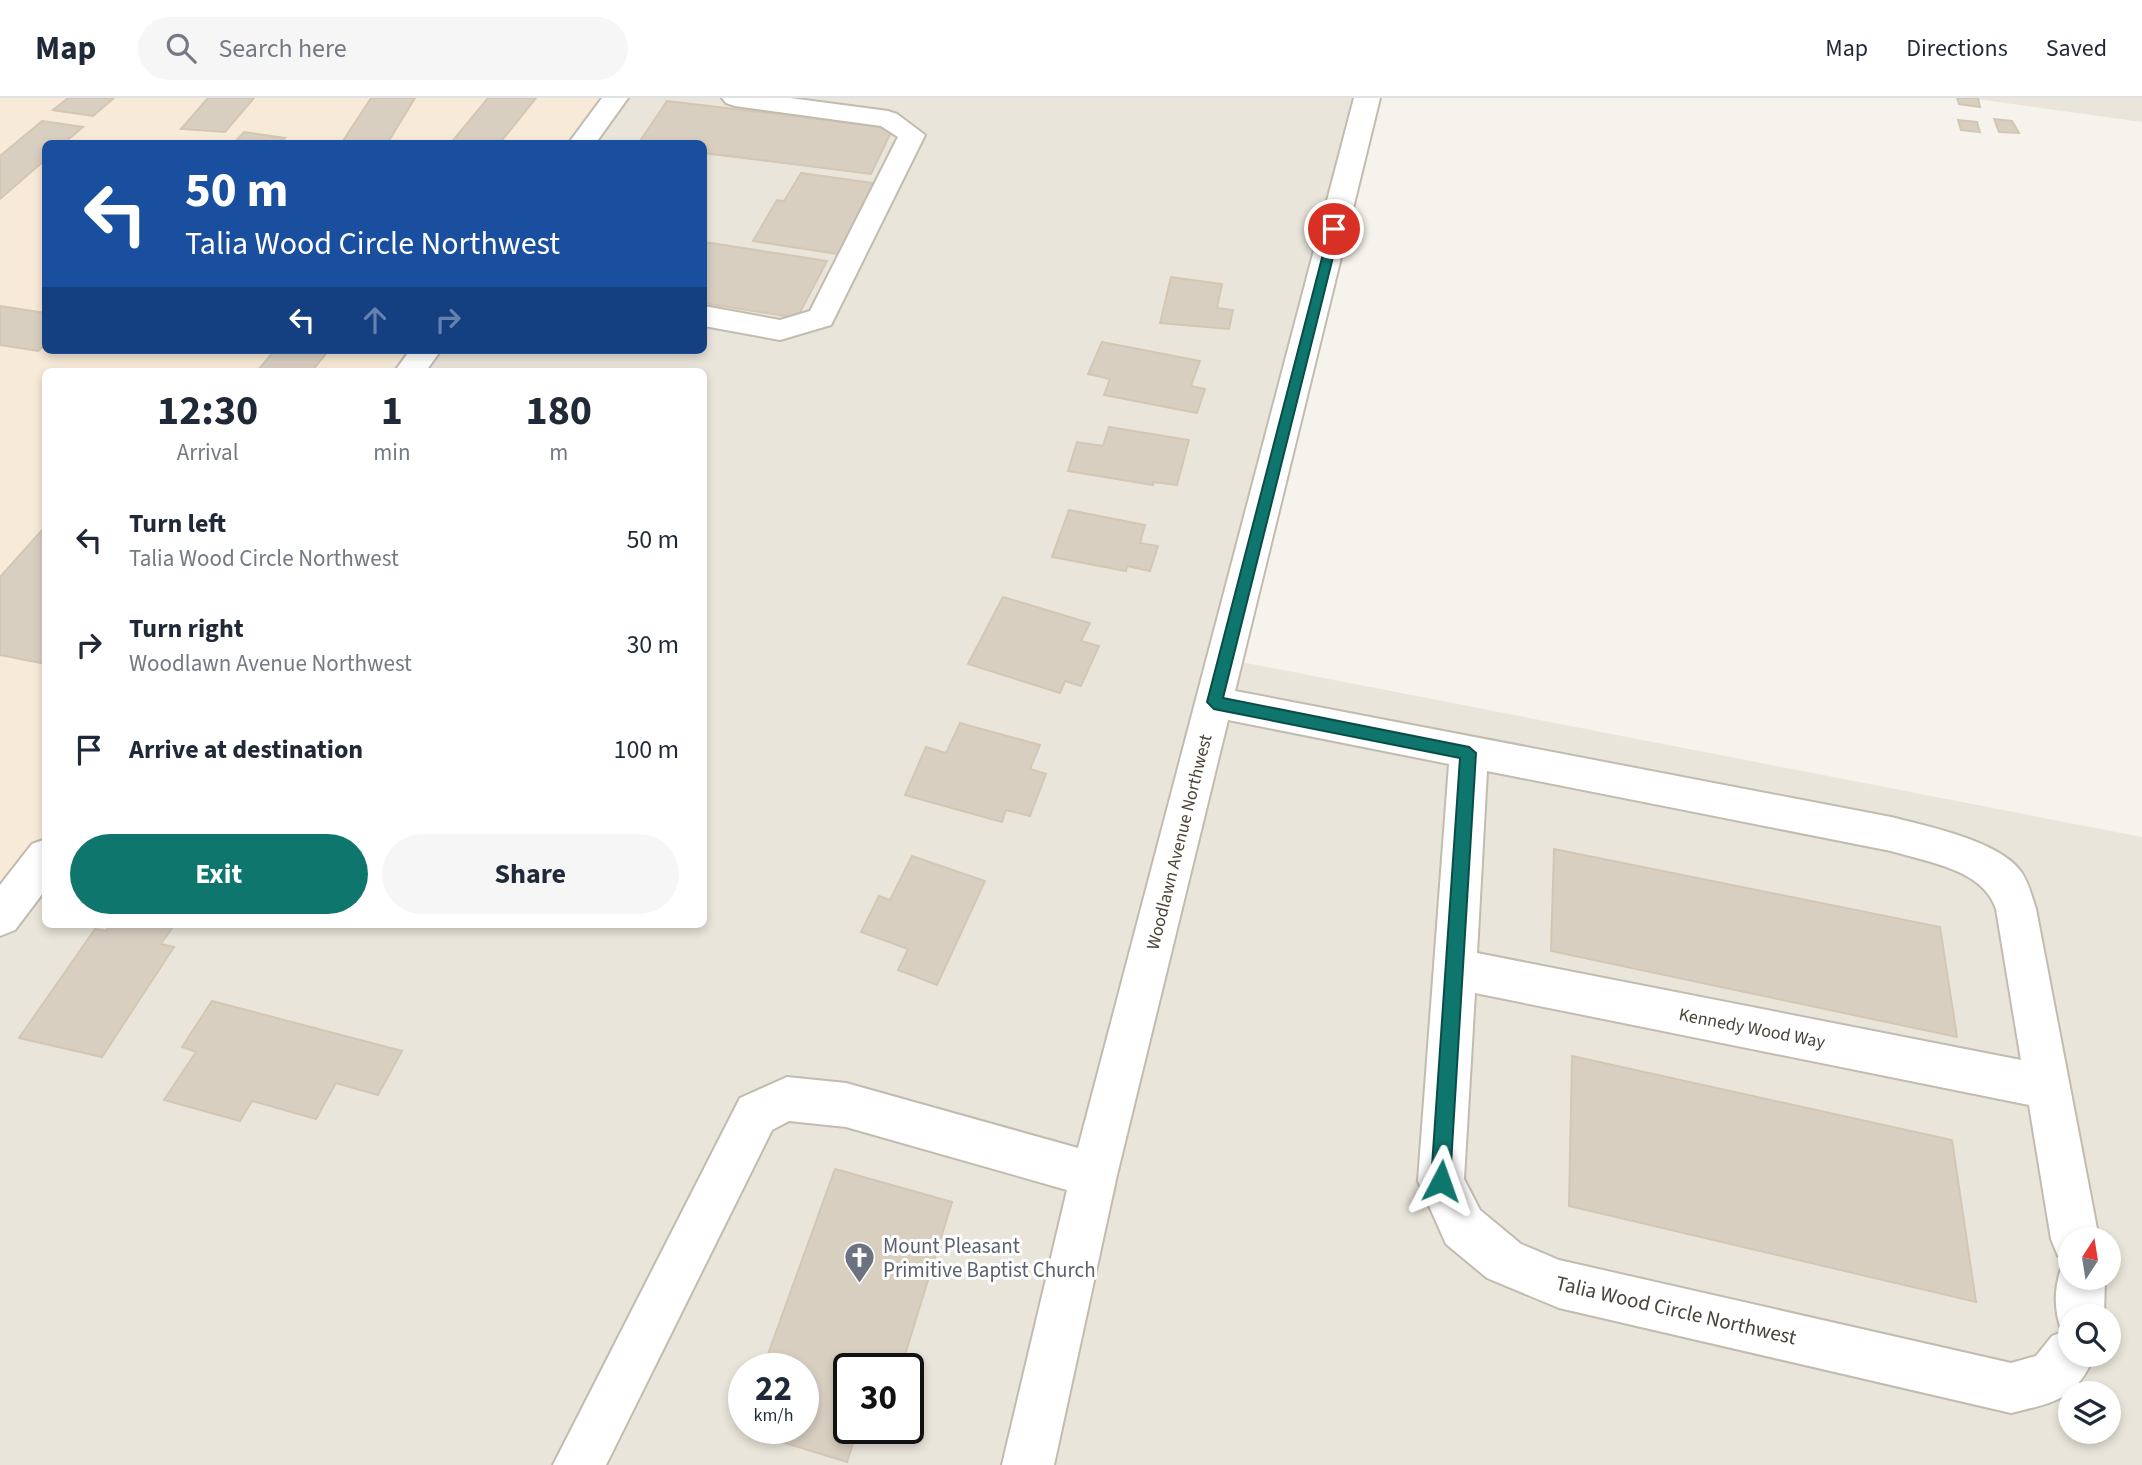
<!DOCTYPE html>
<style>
:root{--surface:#fff;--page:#f6f6f7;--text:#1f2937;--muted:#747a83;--line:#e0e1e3;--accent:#0f766e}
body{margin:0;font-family:"Source Sans 3",sans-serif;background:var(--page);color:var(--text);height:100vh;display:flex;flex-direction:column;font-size:26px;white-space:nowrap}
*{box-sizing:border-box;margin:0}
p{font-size:23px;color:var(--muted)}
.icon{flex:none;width:38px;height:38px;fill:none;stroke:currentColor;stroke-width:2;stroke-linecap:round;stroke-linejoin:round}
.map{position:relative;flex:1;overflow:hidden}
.side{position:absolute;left:42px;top:270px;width:665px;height:560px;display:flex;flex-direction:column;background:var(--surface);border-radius:10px;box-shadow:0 4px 10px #0003}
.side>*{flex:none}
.guide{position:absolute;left:42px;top:42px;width:665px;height:214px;border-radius:10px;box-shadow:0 4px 10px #0003;background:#1a4fa0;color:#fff;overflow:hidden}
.needle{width:46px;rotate:12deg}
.buttons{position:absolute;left:2058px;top:1129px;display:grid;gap:14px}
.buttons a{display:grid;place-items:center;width:63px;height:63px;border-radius:50%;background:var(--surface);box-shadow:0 4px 10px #0003;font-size:35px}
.speed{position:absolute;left:728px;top:1255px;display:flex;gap:14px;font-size:35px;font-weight:700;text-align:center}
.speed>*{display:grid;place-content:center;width:91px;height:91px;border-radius:50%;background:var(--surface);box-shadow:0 4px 10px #0003;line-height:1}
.speed small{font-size:18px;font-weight:400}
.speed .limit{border:4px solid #111;border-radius:10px;background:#fff;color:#111}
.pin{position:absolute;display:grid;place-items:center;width:60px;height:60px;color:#fff;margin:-30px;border:4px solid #fff;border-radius:50%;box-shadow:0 2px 7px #0007}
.me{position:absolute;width:77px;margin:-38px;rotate:4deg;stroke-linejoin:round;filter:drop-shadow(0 0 5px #0008)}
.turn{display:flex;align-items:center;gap:24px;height:147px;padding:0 28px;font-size:32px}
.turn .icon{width:91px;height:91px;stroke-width:2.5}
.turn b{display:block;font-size:49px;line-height:60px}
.lanes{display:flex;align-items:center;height:66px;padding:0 28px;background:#0003;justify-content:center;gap:35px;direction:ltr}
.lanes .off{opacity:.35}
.eta{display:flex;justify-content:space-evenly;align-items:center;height:119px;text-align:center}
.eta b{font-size:42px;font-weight:700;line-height:49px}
.primary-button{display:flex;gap:14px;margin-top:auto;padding:14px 28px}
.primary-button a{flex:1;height:80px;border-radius:42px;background:var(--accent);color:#fff;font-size:28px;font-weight:700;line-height:80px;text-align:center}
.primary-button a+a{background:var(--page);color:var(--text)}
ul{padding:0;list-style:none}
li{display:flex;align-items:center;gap:21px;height:105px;padding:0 28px}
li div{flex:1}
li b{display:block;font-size:26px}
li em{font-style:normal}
header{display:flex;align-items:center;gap:42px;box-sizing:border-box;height:98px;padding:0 35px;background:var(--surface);border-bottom:2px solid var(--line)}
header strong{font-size:33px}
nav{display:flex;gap:38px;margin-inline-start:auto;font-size:24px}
.search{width:490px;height:63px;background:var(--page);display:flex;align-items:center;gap:18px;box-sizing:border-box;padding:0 24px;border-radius:38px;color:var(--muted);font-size:26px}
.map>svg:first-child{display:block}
</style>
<header>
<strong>Map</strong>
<div class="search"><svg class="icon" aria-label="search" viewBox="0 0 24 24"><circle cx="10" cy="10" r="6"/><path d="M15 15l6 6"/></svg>Search here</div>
<nav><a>Map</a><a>Directions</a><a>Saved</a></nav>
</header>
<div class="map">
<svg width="2142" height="1367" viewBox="0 0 2142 1367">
<rect width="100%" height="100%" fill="#f6f3ec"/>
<path fill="#eae5da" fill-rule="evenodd" d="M604,0H1353L1231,562L2142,739V1367H0V839L45,777L46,826H704V273H414L429,252H704V46L573,45ZM2070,1141H2109V1180H2070ZM2070,1218H2109V1256H2070ZM744,1270H803V1330H744ZM849,1270H908V1330H849ZM2070,1295H2109V1334H2070Z
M1970,0H2142V24Z"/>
<path fill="#f7ead8" d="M0,0H604L573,45L46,46V252H429L414,273H46L45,777L0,839Z"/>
<path fill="#d8cfc1" stroke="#d3c7b4" stroke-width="2" d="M68,0H114L93,18L53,12Z
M208,0H254L225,34L181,31Z
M371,0H415L387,46H341Z
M488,0H536L499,46H450Z
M1957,0H1978L1980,9L1959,6Z
M667,3L893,30L871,76L704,55V46H638Z
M1994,21L2012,23L2019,35L1999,34Z
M1958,22L1977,24L1980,34L1961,32Z
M42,23L83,29L63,46H46V61L0,101V58Z
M244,34L285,40L280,46H233Z
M801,75L880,86L844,157L753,143L777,102L784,103Z
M704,144L827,163L797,220L704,205Z
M1171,179L1222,186L1217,210L1233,212L1229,231L1160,225Z
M0,208L46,215V246L38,253L0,247Z
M1102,244L1200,263L1191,288L1205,291L1197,315L1104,297L1110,281L1088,276Z
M275,252H329L312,273H257Z
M1109,329L1189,342L1177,387L1153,384V387L1068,373L1077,344L1103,348Z
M1069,412L1145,427L1140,445L1158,448L1150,473L1127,468L1126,473L1052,459Z
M42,432L46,433V566L0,557V479Z
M1003,499L1090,525L1081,543L1099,548L1081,588L1065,583L1060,595L968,566Z
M960,625L1040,647L1030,671L1046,676L1030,718L1006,712L1002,724L905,697L926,649L946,655Z
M1554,751L1940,829L1957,939L1551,853Z
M912,758L985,783L937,887L898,872L908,851L861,834L879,798L890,802Z
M111,826H175L161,846L174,849L102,959L19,940L95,831L106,833Z
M212,903L402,953L378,997L336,985L316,1021L252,1003L240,1023L164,1002L196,954L182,949Z
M1572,958L1952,1042L1976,1204L1569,1108Z
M835,1071L952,1104L901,1270H849V1330H882L880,1337L858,1330L847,1364L769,1340L772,1330H803V1270H763Z"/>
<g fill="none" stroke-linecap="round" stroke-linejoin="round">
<defs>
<path id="minor" d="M602,0H628L595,46H568Z
M722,0H790L888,13L897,16L925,37L831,227L780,242L704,228V208L780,222L810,213L898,39L881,28L735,8L726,5Z
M1354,0H1380L1235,593L1891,719C1926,728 2001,743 2022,775C2029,786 2032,799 2036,811L2099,1141H2070V1180H2105L2104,1218H2070V1256H2095C2076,1302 2056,1304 2011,1315L1559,1210L1487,1180L1446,1146L1418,1083L1449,666L1228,622L1117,1077L1054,1367H1002L1067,1092L846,1029L789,1023L772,1032L606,1367H553L740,1000L787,979L846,985L1078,1050ZM1487,673L1891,753C1927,764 1983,771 1996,811L2021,962L1477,855ZM1475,895L2029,1007L2051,1141L2058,1158L2067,1162L2064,1163C2054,1186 2053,1211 2062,1234L2052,1238L2036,1258L2011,1265L1559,1162L1521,1146L1480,1112L1464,1081Z
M410,252H441L426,273H395Z
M46,741V791L15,832L0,838V787L32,746Z"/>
</defs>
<use href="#minor" stroke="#c2bbae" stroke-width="4"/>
<use href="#minor" fill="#fff" fill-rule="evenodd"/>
</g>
<path fill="#0f766e" stroke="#0a4d48" stroke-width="2" d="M1330,129L1340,131L1223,600L1469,649L1476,655L1450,1083L1448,1090L1441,1093L1434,1090L1431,1083L1460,660L1214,611L1207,604Z"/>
<defs>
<symbol id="church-pin" viewBox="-11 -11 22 30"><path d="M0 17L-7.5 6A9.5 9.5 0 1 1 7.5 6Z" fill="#6b7280" stroke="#fff"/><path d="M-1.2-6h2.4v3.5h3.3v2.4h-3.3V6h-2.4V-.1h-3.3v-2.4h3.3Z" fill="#fff"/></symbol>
</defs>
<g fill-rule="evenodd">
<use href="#church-pin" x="842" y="1142" width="35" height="47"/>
</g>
<g text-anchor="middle" stroke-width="6" stroke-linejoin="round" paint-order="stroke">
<g font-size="18" fill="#4b4439" stroke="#fff">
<text transform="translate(1179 744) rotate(-76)" y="6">Woodlawn Avenue Northwest</text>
<text transform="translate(1752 930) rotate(11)" y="6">Kennedy Wood Way</text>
</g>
<g font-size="21" fill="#5b616d" stroke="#fff" text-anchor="start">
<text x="883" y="1155">Mount Pleasant<tspan x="883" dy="24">Primitive Baptist Church</tspan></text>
</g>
<g font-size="21" fill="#4b4439" stroke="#fff">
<text transform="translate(1676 1212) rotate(13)" y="7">Talia Wood Circle Northwest</text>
</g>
</g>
</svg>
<div class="buttons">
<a><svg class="needle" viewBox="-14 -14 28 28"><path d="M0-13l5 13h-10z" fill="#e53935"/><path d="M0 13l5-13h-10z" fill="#747a83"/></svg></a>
<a><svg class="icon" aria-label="search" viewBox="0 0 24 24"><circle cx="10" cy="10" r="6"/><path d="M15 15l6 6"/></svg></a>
<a><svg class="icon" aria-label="layers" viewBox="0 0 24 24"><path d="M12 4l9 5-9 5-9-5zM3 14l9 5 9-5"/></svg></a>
</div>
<div class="speed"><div>22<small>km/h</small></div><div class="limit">30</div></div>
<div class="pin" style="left:1334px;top:131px;background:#d93025"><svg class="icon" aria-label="arrive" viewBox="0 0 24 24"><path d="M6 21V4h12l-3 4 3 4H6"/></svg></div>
<svg class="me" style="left:1441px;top:1083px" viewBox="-20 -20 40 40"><path d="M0-17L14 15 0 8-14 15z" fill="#0f766e" stroke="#fff" stroke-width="4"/></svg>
<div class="guide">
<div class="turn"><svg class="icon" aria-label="left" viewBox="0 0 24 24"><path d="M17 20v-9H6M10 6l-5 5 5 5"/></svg><div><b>50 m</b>Talia Wood Circle Northwest</div></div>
<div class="lanes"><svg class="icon" aria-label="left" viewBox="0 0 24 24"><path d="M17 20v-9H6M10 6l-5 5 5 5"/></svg><svg class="icon off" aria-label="ahead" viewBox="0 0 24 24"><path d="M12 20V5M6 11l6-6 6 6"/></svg><svg class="icon off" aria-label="right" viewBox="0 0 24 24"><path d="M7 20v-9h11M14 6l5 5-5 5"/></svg></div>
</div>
<section class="side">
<div class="eta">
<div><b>12:30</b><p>Arrival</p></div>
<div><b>1</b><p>min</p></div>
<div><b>180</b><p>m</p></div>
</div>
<ul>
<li><svg class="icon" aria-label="left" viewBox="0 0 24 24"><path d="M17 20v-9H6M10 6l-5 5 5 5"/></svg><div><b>Turn left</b><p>Talia Wood Circle Northwest</p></div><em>50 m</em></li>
<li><svg class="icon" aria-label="right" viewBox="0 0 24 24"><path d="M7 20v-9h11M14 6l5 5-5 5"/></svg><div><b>Turn right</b><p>Woodlawn Avenue Northwest</p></div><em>30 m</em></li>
<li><svg class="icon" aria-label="arrive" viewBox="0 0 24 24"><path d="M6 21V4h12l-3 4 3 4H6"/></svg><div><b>Arrive at destination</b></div><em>100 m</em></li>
</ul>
<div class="primary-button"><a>Exit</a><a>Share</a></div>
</section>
</div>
